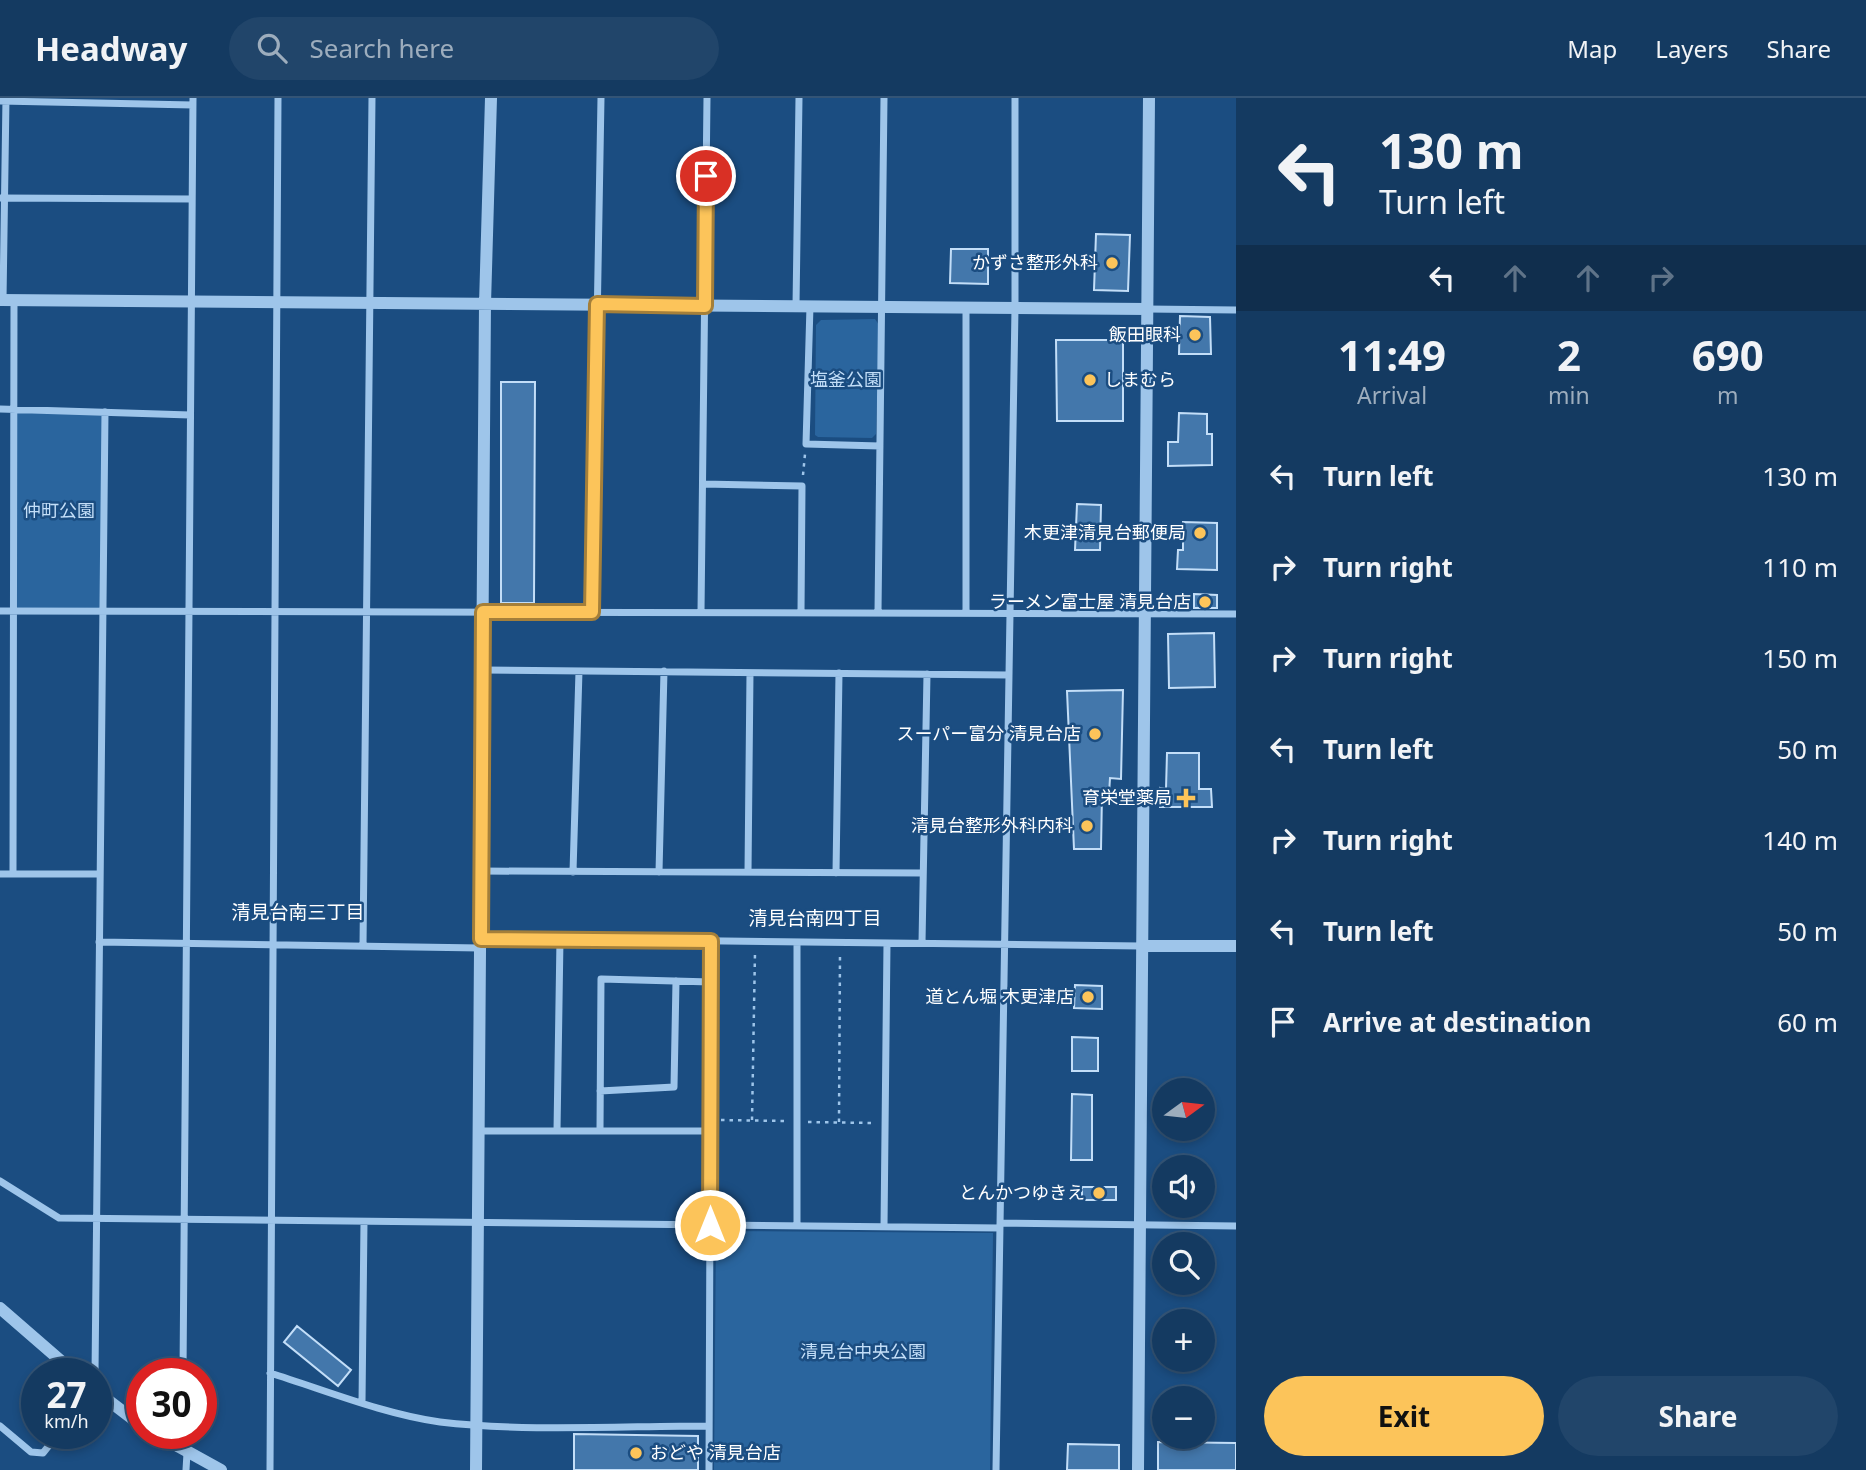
<!DOCTYPE html>
<meta charset="utf-8">
<style>
:root{--surface:#143a61;--page:#21456a;--text:#f1f3f6;--muted:#9dadbd;--line:#335476;--accent:#fcc45a}
body{margin:0;font-family:"Noto Sans","Noto Sans JP",sans-serif;background:var(--page);color:var(--text);height:100vh;display:flex;flex-direction:column;font-size:26px;white-space:nowrap}
*{box-sizing:border-box;margin:0}
p{font-size:23px;color:var(--muted)}
.icon{flex:none;width:38px;height:38px;fill:none;stroke:currentColor;stroke-width:2;stroke-linecap:round;stroke-linejoin:round}
.map{position:relative;flex:1;overflow:hidden}
.drawer{display:flex;flex-direction:column;background:var(--surface);width:630px}
.drawer>*{flex:none}
.hud{background:#143a61;color:var(--text);overflow:hidden}
.needle{width:46px;rotate:75deg}
.controls{position:absolute;left:1152px;top:980px;display:grid;gap:14px}
.controls a{display:grid;place-items:center;width:63px;height:63px;border-radius:50%;background:var(--surface);box-shadow:0 4px 10px #0003,0 0 0 2px var(--line);font-size:35px}
.speed{position:absolute;left:21px;top:1260px;display:flex;gap:14px;font-size:35px;font-weight:700;text-align:center}
.speed>*{display:grid;place-content:center;width:91px;height:91px;border-radius:50%;background:var(--surface);box-shadow:0 4px 10px #0003,0 0 0 2px var(--line);line-height:1}
.speed small{font-size:18px;font-weight:400}
.speed .limit{border:10px solid #d22;background:#fff;color:#111}
.pin{position:absolute;display:grid;place-items:center;width:60px;height:60px;color:#fff;margin:-30px;border:4px solid #fff;border-radius:50%;box-shadow:0 2px 7px #0007}
.me{position:absolute;width:77px;margin:-38px;rotate:0deg;stroke-linejoin:round;filter:drop-shadow(0 0 5px #0008)}
.turn{display:flex;align-items:center;gap:24px;height:147px;padding:0 28px;font-size:32px}
.turn .icon{width:91px;height:91px;stroke-width:2.5}
.turn b{display:block;font-size:49px;line-height:60px}
.lanes{display:flex;align-items:center;height:66px;padding:0 28px;background:#0003;justify-content:center;gap:35px;direction:ltr}
.lanes .off{opacity:.35}
.eta{display:flex;justify-content:space-evenly;align-items:center;height:119px;text-align:center}
.eta b{font-size:42px;font-weight:700;line-height:49px}
.action{display:flex;gap:14px;margin-top:auto;padding:14px 28px}
.action a{flex:1;height:80px;border-radius:42px;background:var(--accent);color:#111;font-size:28px;font-weight:700;line-height:80px;text-align:center}
.action a+a{background:var(--page);color:var(--text)}
ul{padding:0;list-style:none}
li{display:flex;align-items:center;gap:21px;height:91px;padding:0 28px}
li div{flex:1}
li b{display:block;font-size:26px}
li em{font-style:normal}
header{display:flex;align-items:center;gap:42px;box-sizing:border-box;height:98px;padding:0 35px;background:var(--surface);border-bottom:2px solid var(--line)}
header strong{font-size:33px}
nav{display:flex;gap:38px;margin-inline-start:auto;font-size:24px}
.search{width:490px;height:63px;background:var(--page);display:flex;align-items:center;gap:18px;box-sizing:border-box;padding:0 24px;border-radius:38px;color:var(--muted);font-size:26px}
main{display:flex;flex:1;min-height:0}
.map>svg:first-child{display:block}
</style>
<header>
<strong>Headway</strong>
<div class="search"><svg class="icon" aria-label="search" viewBox="0 0 24 24"><circle cx="10" cy="10" r="6"/><path d="M15 15l6 6"/></svg>Search here</div>
<nav><a>Map</a><a>Layers</a><a>Share</a></nav>
</header>
<main>
<div class="map">
<svg width="1236" height="1372" viewBox="0 0 1236 1372">
<rect width="100%" height="100%" fill="#1b4d81"/>
<path fill="#2a659e" d="M875,221L879,227L876,336L872,340L818,339L815,337L816,227L821,222Z
M15,311L105,314L103,513H13Z
M716,1133L993,1135L990,1372H714Z"/>
<path fill="#4377ab" stroke="#c3def8" stroke-width="2" d="M1096,136L1130,137L1128,193L1094,192Z
M951,151H988V186L950,185Z
M1180,218L1210,219L1211,256H1179Z
M1056,242H1123V323H1057Z
M501,284H535L534,505H501Z
M1179,315L1207,316V336H1212V367L1168,368V344H1178Z
M1077,406L1101,407L1100,452H1075Z
M1183,424L1217,425V472L1177,471L1178,452H1183Z
M1194,496L1217,497V510H1194Z
M1214,535L1215,589L1169,590L1168,536Z
M1123,592L1121,681L1110,680L1109,696H1102L1101,751H1074L1067,593Z
M1167,655H1199V691H1211L1212,709H1160V690L1166,691Z
M1075,887L1102,888V911L1074,910Z
M1072,939L1098,940V973H1072Z
M1072,996L1092,997V1062H1071Z
M1082,1089H1116V1102H1082Z
M297,1228L351,1272L338,1288L284,1244Z
M574,1336L698,1338V1372H574Z
M1158,1344L1236,1345V1372H1158Z
M1068,1346L1119,1347V1372H1067Z"/>
<g fill="none" stroke-linecap="round" stroke-linejoin="round">
<path stroke="#9ec5ea" stroke-width="2.5" stroke-dasharray="3.5 5" stroke-linecap="butt" d="M803,377L805,356
M721,1022L788,1023
M752,1022L755,854
M808,1024L875,1025
M839,1024L840,856"/>
<path stroke="#9ec5ea" stroke-width="7" d="M0,3L193,7
M1,100L192,101
M3,202L6,0
M796,208L799,0
M810,208L806,346L880,348
M1147,211L1236,212
M0,311L190,317
M703,386L802,388L801,514
M0,513L1236,516
M592,514L601,0
M701,514L707,0
M878,514L884,0
M966,515V210
M483,572L1009,577
M481,773L923,775
M573,774L579,573
M659,774L664,573
M748,774L750,575
M836,775L839,575
M0,776H100
M13,776L14,202
M480,840L1141,848
M99,844L480,850
M922,845L927,576
M363,848L372,0
M600,993L674,989L676,883
M479,1033H710
M557,1033L560,841
M600,1033L601,881L711,884
M0,1083L59,1120L1000,1130
M1000,1125L1236,1128
M797,1128V844
M884,1129L887,845
M270,1275C325,1292 383,1316 440,1324C524,1334 623,1328 709,1328
M95,1276L105,314
M183,1276L193,0
M362,1305L364,1124
M0,1328L31,1354L43,1355L59,1335
M182,1352V1335
M186,1372L187,1355
M270,1372L278,0
M709,1372L711,843
M996,1372L1015,210V0"/>
<path stroke="#9ec5ea" stroke-width="12" d="M0,202L1147,211
M1141,848H1236
M0,1210L76,1276
M96,1293L142,1328
M154,1335L221,1372
M476,1372L485,206L491,0
M1138,1372L1149,0"/>
</g>
<g fill="none" stroke-linecap="round" stroke-linejoin="round">
<defs>
<path id="route" d="M706,78L705,208L597,206L592,514H483L481,841L711,843L710,1127"/>
</defs>
<use href="#route" stroke="#a47f3a" stroke-width="18"/>
<use href="#route" stroke="#fcc45a" stroke-width="12"/>
</g>
<g fill="#fcc45a" stroke="#1b4d81" stroke-width="2.5">
<circle cx="1112" cy="165" r="7"/>
<circle cx="1195" cy="237" r="7"/>
<circle cx="1090" cy="282" r="7"/>
<circle cx="1200" cy="435" r="7"/>
<circle cx="1205" cy="504" r="7"/>
<circle cx="1095" cy="636" r="7"/>
<path d="M1182.5 689.5h7v7h7v7h-7v7h-7v-7h-7v-7h7z"/>
<circle cx="1087" cy="728" r="7"/>
<circle cx="1088" cy="899" r="7"/>
<circle cx="1099" cy="1095" r="7"/>
<circle cx="636" cy="1355" r="7"/>
</g>
<g text-anchor="middle" stroke-width="5" stroke-linejoin="round" paint-order="stroke">
<g font-size="18" fill="#fff" stroke="#1b4d81" text-anchor="end">
<text x="1098" y="171">かずさ整形外科</text>
<text x="1181" y="243">飯田眼科</text>
<text x="1104" y="288" text-anchor="start">しまむら</text>
<text x="1186" y="441">木更津清見台郵便局</text>
<text x="1191" y="510">ラーメン富士屋 清見台店</text>
<text x="1081" y="642">スーパー富分 清見台店</text>
<text x="1172" y="706">育栄堂薬局</text>
<text x="1073" y="734">清見台整形外科内科</text>
<text x="1074" y="905">道とん堀 木更津店</text>
<text x="1085" y="1101">とんかつゆきえ</text>
<text x="650" y="1361" text-anchor="start">おどや 清見台店</text>
</g>
<g font-size="18" fill="#c3def8" stroke="#1b4d81">
<text x="846" y="288">塩釜公園</text>
<text x="59" y="419">仲町公園</text>
<text x="863" y="1260">清見台中央公園</text>
</g>
<g font-size="19" fill="#fff" stroke="#1b4d81">
<text x="298" y="821">清見台南三丁目</text>
<text x="815" y="827">清見台南四丁目</text>
</g>
</g>
</svg>
<div class="controls">
<a><svg class="needle" viewBox="-14 -14 28 28"><path d="M0-13l5 13h-10z" fill="#e53935"/><path d="M0 13l5-13h-10z" fill="#9dadbd"/></svg></a>
<a><svg class="icon" aria-label="sound" viewBox="0 0 24 24"><path d="M4 9h4l5-4v14l-5-4H4zM17 9q2 3 0 6"/></svg></a>
<a><svg class="icon" aria-label="search" viewBox="0 0 24 24"><circle cx="10" cy="10" r="6"/><path d="M15 15l6 6"/></svg></a>
<a>+</a>
<a>−</a>
</div>
<div class="speed"><div>27<small>km/h</small></div><div class="limit">30</div></div>
<div class="pin" style="left:706px;top:78px;background:#d93025"><svg class="icon" aria-label="arrive" viewBox="0 0 24 24"><path d="M6 21V4h12l-3 4 3 4H6"/></svg></div>
<svg class="me" style="left:710px;top:1127px" viewBox="-20 -20 40 40"><circle r="17" fill="#fcc45a" stroke="#fff" stroke-width="3"/><path d="M0-11L8 9 0 5-8 9z" fill="#fff"/></svg>
</div>
<section class="drawer">
<div class="hud">
<div class="turn"><svg class="icon" aria-label="left" viewBox="0 0 24 24"><path d="M17 20v-9H6M10 6l-5 5 5 5"/></svg><div><b>130 m</b>Turn left</div></div>
<div class="lanes"><svg class="icon" aria-label="left" viewBox="0 0 24 24"><path d="M17 20v-9H6M10 6l-5 5 5 5"/></svg><svg class="icon off" aria-label="ahead" viewBox="0 0 24 24"><path d="M12 20V5M6 11l6-6 6 6"/></svg><svg class="icon off" aria-label="ahead" viewBox="0 0 24 24"><path d="M12 20V5M6 11l6-6 6 6"/></svg><svg class="icon off" aria-label="right" viewBox="0 0 24 24"><path d="M7 20v-9h11M14 6l5 5-5 5"/></svg></div>
</div>
<div class="eta">
<div><b>11:49</b><p>Arrival</p></div>
<div><b>2</b><p>min</p></div>
<div><b>690</b><p>m</p></div>
</div>
<ul>
<li><svg class="icon" aria-label="left" viewBox="0 0 24 24"><path d="M17 20v-9H6M10 6l-5 5 5 5"/></svg><div><b>Turn left</b></div><em>130 m</em></li>
<li><svg class="icon" aria-label="right" viewBox="0 0 24 24"><path d="M7 20v-9h11M14 6l5 5-5 5"/></svg><div><b>Turn right</b></div><em>110 m</em></li>
<li><svg class="icon" aria-label="right" viewBox="0 0 24 24"><path d="M7 20v-9h11M14 6l5 5-5 5"/></svg><div><b>Turn right</b></div><em>150 m</em></li>
<li><svg class="icon" aria-label="left" viewBox="0 0 24 24"><path d="M17 20v-9H6M10 6l-5 5 5 5"/></svg><div><b>Turn left</b></div><em>50 m</em></li>
<li><svg class="icon" aria-label="right" viewBox="0 0 24 24"><path d="M7 20v-9h11M14 6l5 5-5 5"/></svg><div><b>Turn right</b></div><em>140 m</em></li>
<li><svg class="icon" aria-label="left" viewBox="0 0 24 24"><path d="M17 20v-9H6M10 6l-5 5 5 5"/></svg><div><b>Turn left</b></div><em>50 m</em></li>
<li><svg class="icon" aria-label="arrive" viewBox="0 0 24 24"><path d="M6 21V4h12l-3 4 3 4H6"/></svg><div><b>Arrive at destination</b></div><em>60 m</em></li>
</ul>
<div class="action"><a>Exit</a><a>Share</a></div>
</section>
</main>
